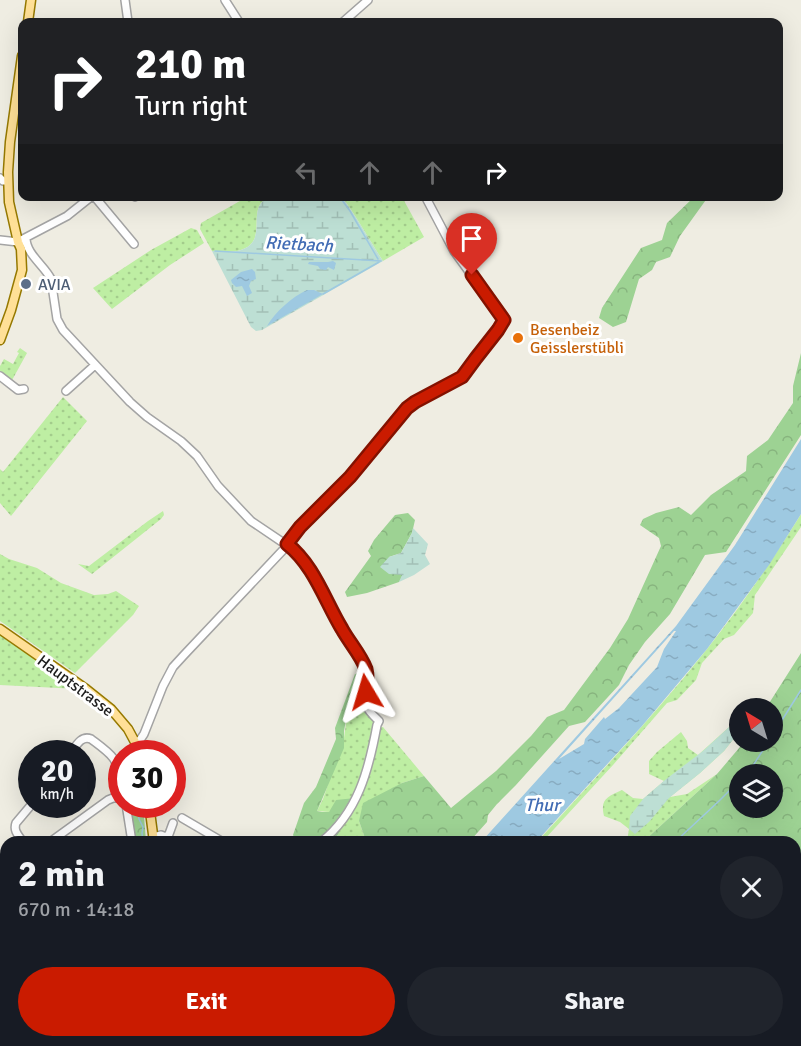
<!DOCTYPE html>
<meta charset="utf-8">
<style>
:root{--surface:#171b24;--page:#20242c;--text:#f1f3f6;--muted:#9ea1a6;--accent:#ca1b00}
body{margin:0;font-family:Signika,sans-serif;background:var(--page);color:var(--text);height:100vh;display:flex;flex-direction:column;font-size:22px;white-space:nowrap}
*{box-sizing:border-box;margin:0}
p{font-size:20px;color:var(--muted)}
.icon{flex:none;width:33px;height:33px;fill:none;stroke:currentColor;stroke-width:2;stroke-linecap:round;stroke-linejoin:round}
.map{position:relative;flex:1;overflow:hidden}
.sheet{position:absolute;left:0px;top:836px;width:801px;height:212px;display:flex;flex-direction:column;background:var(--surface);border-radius:18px 18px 0 0;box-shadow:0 6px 24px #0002}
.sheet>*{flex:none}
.hud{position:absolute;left:18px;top:18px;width:765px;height:183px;border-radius:12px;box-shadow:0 6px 24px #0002;background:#202124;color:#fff;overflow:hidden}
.needle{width:39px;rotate:322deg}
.controls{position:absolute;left:729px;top:698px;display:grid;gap:12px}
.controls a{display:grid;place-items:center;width:54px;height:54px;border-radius:50%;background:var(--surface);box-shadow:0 6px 24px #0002;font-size:30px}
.speed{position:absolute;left:18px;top:740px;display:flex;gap:12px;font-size:30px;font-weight:700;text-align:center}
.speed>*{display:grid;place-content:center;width:78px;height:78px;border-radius:50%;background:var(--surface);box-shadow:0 6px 24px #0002;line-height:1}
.speed small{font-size:15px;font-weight:400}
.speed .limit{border:9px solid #d22;background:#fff;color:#111}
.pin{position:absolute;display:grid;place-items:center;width:51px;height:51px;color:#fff;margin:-62px -26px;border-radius:50% 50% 50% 0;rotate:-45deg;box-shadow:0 0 6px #0007}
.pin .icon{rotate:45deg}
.me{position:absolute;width:66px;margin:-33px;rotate:353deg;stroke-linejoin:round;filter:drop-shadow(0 0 4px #0008)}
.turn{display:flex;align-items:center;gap:21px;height:126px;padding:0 18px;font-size:27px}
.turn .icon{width:78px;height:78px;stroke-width:2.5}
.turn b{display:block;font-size:42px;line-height:51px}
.lanes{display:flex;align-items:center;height:57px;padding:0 18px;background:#0003;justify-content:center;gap:30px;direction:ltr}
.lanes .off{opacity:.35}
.round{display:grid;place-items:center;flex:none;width:63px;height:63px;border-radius:32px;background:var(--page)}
.headline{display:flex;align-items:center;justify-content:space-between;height:102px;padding:0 18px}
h1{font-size:36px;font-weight:700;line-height:45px}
.primary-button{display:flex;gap:12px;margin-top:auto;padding:12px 18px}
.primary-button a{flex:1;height:69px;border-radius:36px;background:var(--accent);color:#fff;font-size:24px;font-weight:700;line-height:69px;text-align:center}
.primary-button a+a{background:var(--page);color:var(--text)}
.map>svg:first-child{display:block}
</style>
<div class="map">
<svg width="801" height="1046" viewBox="0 0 801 1046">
<defs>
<pattern id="grass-dots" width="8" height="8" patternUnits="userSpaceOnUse" patternTransform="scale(1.5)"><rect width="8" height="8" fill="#beeea3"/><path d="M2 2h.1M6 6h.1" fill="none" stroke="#a3cc8c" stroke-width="1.8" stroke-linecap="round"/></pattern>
<pattern id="forest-crowns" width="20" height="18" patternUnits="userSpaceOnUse" patternTransform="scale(1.5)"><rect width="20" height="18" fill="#9dd293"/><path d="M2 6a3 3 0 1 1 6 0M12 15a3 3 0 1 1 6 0" fill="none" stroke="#87b47e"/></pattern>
<pattern id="wetland-marsh" width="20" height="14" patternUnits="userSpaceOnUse" patternTransform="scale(1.5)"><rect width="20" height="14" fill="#bddfd4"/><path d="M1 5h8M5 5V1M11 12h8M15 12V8" fill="none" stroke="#a2bfb6"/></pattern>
<pattern id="water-ripples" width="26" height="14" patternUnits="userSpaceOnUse" patternTransform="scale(1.5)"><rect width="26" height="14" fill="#9ec9e1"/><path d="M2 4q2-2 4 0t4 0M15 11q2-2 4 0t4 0" fill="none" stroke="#88acc1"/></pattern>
</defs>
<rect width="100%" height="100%" fill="#efede2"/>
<path fill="url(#grass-dots)" d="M247,197H273C270,198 266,198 264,200C248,213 268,241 241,250C233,253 221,251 212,251L200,229L201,223Z
M342,197H402L424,237L383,261C369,240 357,217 342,197Z
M191,228L197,230L204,243L170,265L112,309L93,288L151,250Z
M20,348L27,353L11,382L0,373V366L4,359L13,364L19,353L17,352Z
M63,397L87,421L11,516L0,503V469L3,472Z
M163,511L164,515L161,519L92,574L78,564L89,566L148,521Z
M801,514V527L755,595L753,613L734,635L724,639L702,663L696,680L677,700L667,703L613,765L543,841L537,842C595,778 654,716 707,649C741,606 772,561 801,514Z
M0,554L9,559L37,568L61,583L94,595L108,594L116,591L139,606L133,615L75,673L0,621Z
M0,635L8,640L78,689L0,685Z
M365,674V699L376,723L371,754L355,798L329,812L317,811L323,799L344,738L348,709L354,700Z
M738,719H739V732L724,751L700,773L670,797L687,794L717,774L644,841H627L629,829L620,822L604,816C600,799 607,797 622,790L633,798L643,799L664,781L649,774V761L657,752L681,732L687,741L688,748L698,755Z
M380,727H383L424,776L402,783L359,821L366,841L334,842L339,833L338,826L353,806Z
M348,1041H442L436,1046H343Z
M652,1041H705L702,1046H650Z"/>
<path fill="url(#forest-crowns)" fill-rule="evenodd" d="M694,197H708L680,236L670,257L656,262L652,270L639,279L626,322L613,327L599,318L602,308L641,248L662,240L667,223Z
M801,353V435L726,552L705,555L670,614L645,642L629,665L619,685L585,722L569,726L516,785L497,804L488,815L487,822L470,841H366L359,821L363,803L402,783L424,776L451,808L496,771L531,736L547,717L564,710L610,648L628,619L661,546L659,538L640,525L643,519L656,513L679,507L691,515L711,495L746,471L747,456L768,440L793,403V386Z
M408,513L415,520L412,533L401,553L389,557L403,575L399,582L367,593L347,597L345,592L371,556L368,551L374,540L395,515Z
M801,653V974L795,973V842L644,841L717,774L745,741H772V708H766ZM740,774H772V807H740Z
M359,673L365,674L354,700L348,709L344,731V748L317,811L322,812H329L336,800L355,798L339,821V833L334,841H296L293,835L304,803L316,787L336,739L335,728L355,674Z
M128,804H143L146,841H133Z
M795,996H801V1025L795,1024Z
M150,1041H203L204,1043L198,1046H141Z
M243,1041H275L270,1046H240Z
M441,1041H515L519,1046H436Z
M540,1041H651L649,1046H544Z"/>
<path fill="url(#wetland-marsh)" d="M273,197H342C357,217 369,240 383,261L262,330L256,331L251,327L212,251C221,251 233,253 241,250C268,241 248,213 264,200C266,198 270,198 273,197Z
M413,528L428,544L425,555L430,564L414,575L399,582L402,575L389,574L380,567L389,557L401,553L412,533Z
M738,719H739V732L724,751L700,773L669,798L649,822L635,834L629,829L630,816L643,799L665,780L703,751Z"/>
<path fill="url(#water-ripples)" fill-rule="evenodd" d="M333,261L336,263L334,270L328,267L326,270L320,269L318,266L308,264L309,262H328Z
M252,269L255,272L256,279L251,281L249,286L252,293L247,296L242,286L236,287L232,283L231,280L241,272Z
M307,290H314L323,294L267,326C275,312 292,297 307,290Z
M801,439V514L769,565L707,649L642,726L537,841H482L676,626L735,545ZM674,631H676L664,649L657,667L619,708L605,719L604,717L585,739L584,744L559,759Z
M279,1041H348L343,1046H274Z"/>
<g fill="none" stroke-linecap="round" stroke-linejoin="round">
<path stroke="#9ec9e1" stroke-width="1.5" d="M339,196L350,211L378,259
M215,251L381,261
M323,294L379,262
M772,736L801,690
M745,774L752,767L769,741
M138,804L139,819L143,827L142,833L143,842
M675,842L719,801L740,780
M174,1046L175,1041
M456,1046L499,1041"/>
<defs>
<path id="minor" d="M125,0L128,22
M225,0L239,22
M343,22L368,0
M0,178L3,181H8
M94,196L134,244
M135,197V196
M26,238C26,254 44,265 51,279L57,319L63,330L130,402L147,417L181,441L197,456L218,486L251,521L291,548C315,572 324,597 340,626C348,640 361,655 366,670C369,682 362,696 367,707C370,713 375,717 379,721L377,725C369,769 358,813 321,842
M23,239L67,216L92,196
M0,240L18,242L21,243
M0,376L18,390L24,389
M66,391L95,365
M135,742L140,740L144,734L163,686L173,667L184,655L284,549C298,523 330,499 351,477C371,455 387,430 407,408L415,402L462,377L501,326L504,320L454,251L425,196
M71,753C76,746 81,735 91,739C111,754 117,757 122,782
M126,804L132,842
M182,818L223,842
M153,837L161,835L166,837L168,842
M166,837L169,834L173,823
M23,842C19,836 13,831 16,823L32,804
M50,842L108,800L113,798H122
M0,885L6,879
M0,951L6,946
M0,984L6,980"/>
<path id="major" d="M28,22L31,0
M0,340L11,310L22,270L21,249L18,242L9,202L8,172L10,142L22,56
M0,629L86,689L111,709L128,729L135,742L139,753
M149,804L154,842
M527,1041L532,1046"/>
</defs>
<use href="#minor" stroke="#a4a4a4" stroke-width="10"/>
<use href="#major" stroke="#967900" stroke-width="11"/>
<use href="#minor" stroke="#fff" stroke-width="7"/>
<use href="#major" stroke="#ffe097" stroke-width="8"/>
</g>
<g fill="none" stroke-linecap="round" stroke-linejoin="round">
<defs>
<path id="route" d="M366,692C367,685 368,677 366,669C361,655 349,642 342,629C325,601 314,565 287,544L300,527L350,477L407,408L415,402L462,377L476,358L498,330L504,320L472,275"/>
</defs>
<use href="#route" stroke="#831200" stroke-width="15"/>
<use href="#route" stroke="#ca1b00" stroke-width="10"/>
</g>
<circle fill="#5c6f8a" stroke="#fff" stroke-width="2" cx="26" cy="284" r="6"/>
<circle fill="#e8710a" stroke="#fff" stroke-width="2" cx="518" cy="338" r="6"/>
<g text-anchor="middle" stroke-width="6" stroke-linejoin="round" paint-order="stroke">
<g font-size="16" fill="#4e5e75" stroke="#fff" text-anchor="start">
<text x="38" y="290">AVIA</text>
</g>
<g font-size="16" fill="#c56008" stroke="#fff" text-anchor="start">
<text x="530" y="335">Besenbeiz<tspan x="530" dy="18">Geisslerstübli</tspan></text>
</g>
<g font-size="16" fill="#1d1d1d" stroke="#fff">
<text transform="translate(76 685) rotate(37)" y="6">Hauptstrasse</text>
</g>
<g font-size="18" font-style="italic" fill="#426cb4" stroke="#fff">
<text transform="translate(299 244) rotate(3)" y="6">Rietbach</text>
<text x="542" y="811">Thur</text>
</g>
</g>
</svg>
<div class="controls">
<a><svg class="needle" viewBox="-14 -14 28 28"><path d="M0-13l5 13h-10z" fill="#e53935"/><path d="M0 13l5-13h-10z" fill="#9ea1a6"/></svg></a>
<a><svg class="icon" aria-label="layers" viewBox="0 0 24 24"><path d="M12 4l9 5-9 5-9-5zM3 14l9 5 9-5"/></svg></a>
</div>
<div class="speed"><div>20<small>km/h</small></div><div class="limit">30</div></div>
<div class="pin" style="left:472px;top:275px;background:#d93025"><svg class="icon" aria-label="arrive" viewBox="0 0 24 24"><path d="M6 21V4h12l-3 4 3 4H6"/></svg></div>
<svg class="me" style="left:366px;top:692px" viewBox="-20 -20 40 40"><path d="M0-17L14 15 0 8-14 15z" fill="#ca1b00" stroke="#fff" stroke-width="4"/></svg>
<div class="hud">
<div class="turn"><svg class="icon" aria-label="right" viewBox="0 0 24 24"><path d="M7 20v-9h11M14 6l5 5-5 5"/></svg><div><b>210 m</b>Turn right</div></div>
<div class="lanes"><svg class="icon off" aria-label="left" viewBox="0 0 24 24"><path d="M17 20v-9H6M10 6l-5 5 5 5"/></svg><svg class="icon off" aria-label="ahead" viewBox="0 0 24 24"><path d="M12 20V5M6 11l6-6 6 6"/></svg><svg class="icon off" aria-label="ahead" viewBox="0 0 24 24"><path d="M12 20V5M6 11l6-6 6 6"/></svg><svg class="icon" aria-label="right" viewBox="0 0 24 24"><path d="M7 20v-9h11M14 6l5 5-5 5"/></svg></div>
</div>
<section class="sheet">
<div class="headline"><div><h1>2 min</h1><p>670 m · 14:18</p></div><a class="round"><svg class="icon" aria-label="close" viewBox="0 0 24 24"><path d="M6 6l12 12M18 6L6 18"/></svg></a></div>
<div class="primary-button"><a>Exit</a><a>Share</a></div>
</section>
</div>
